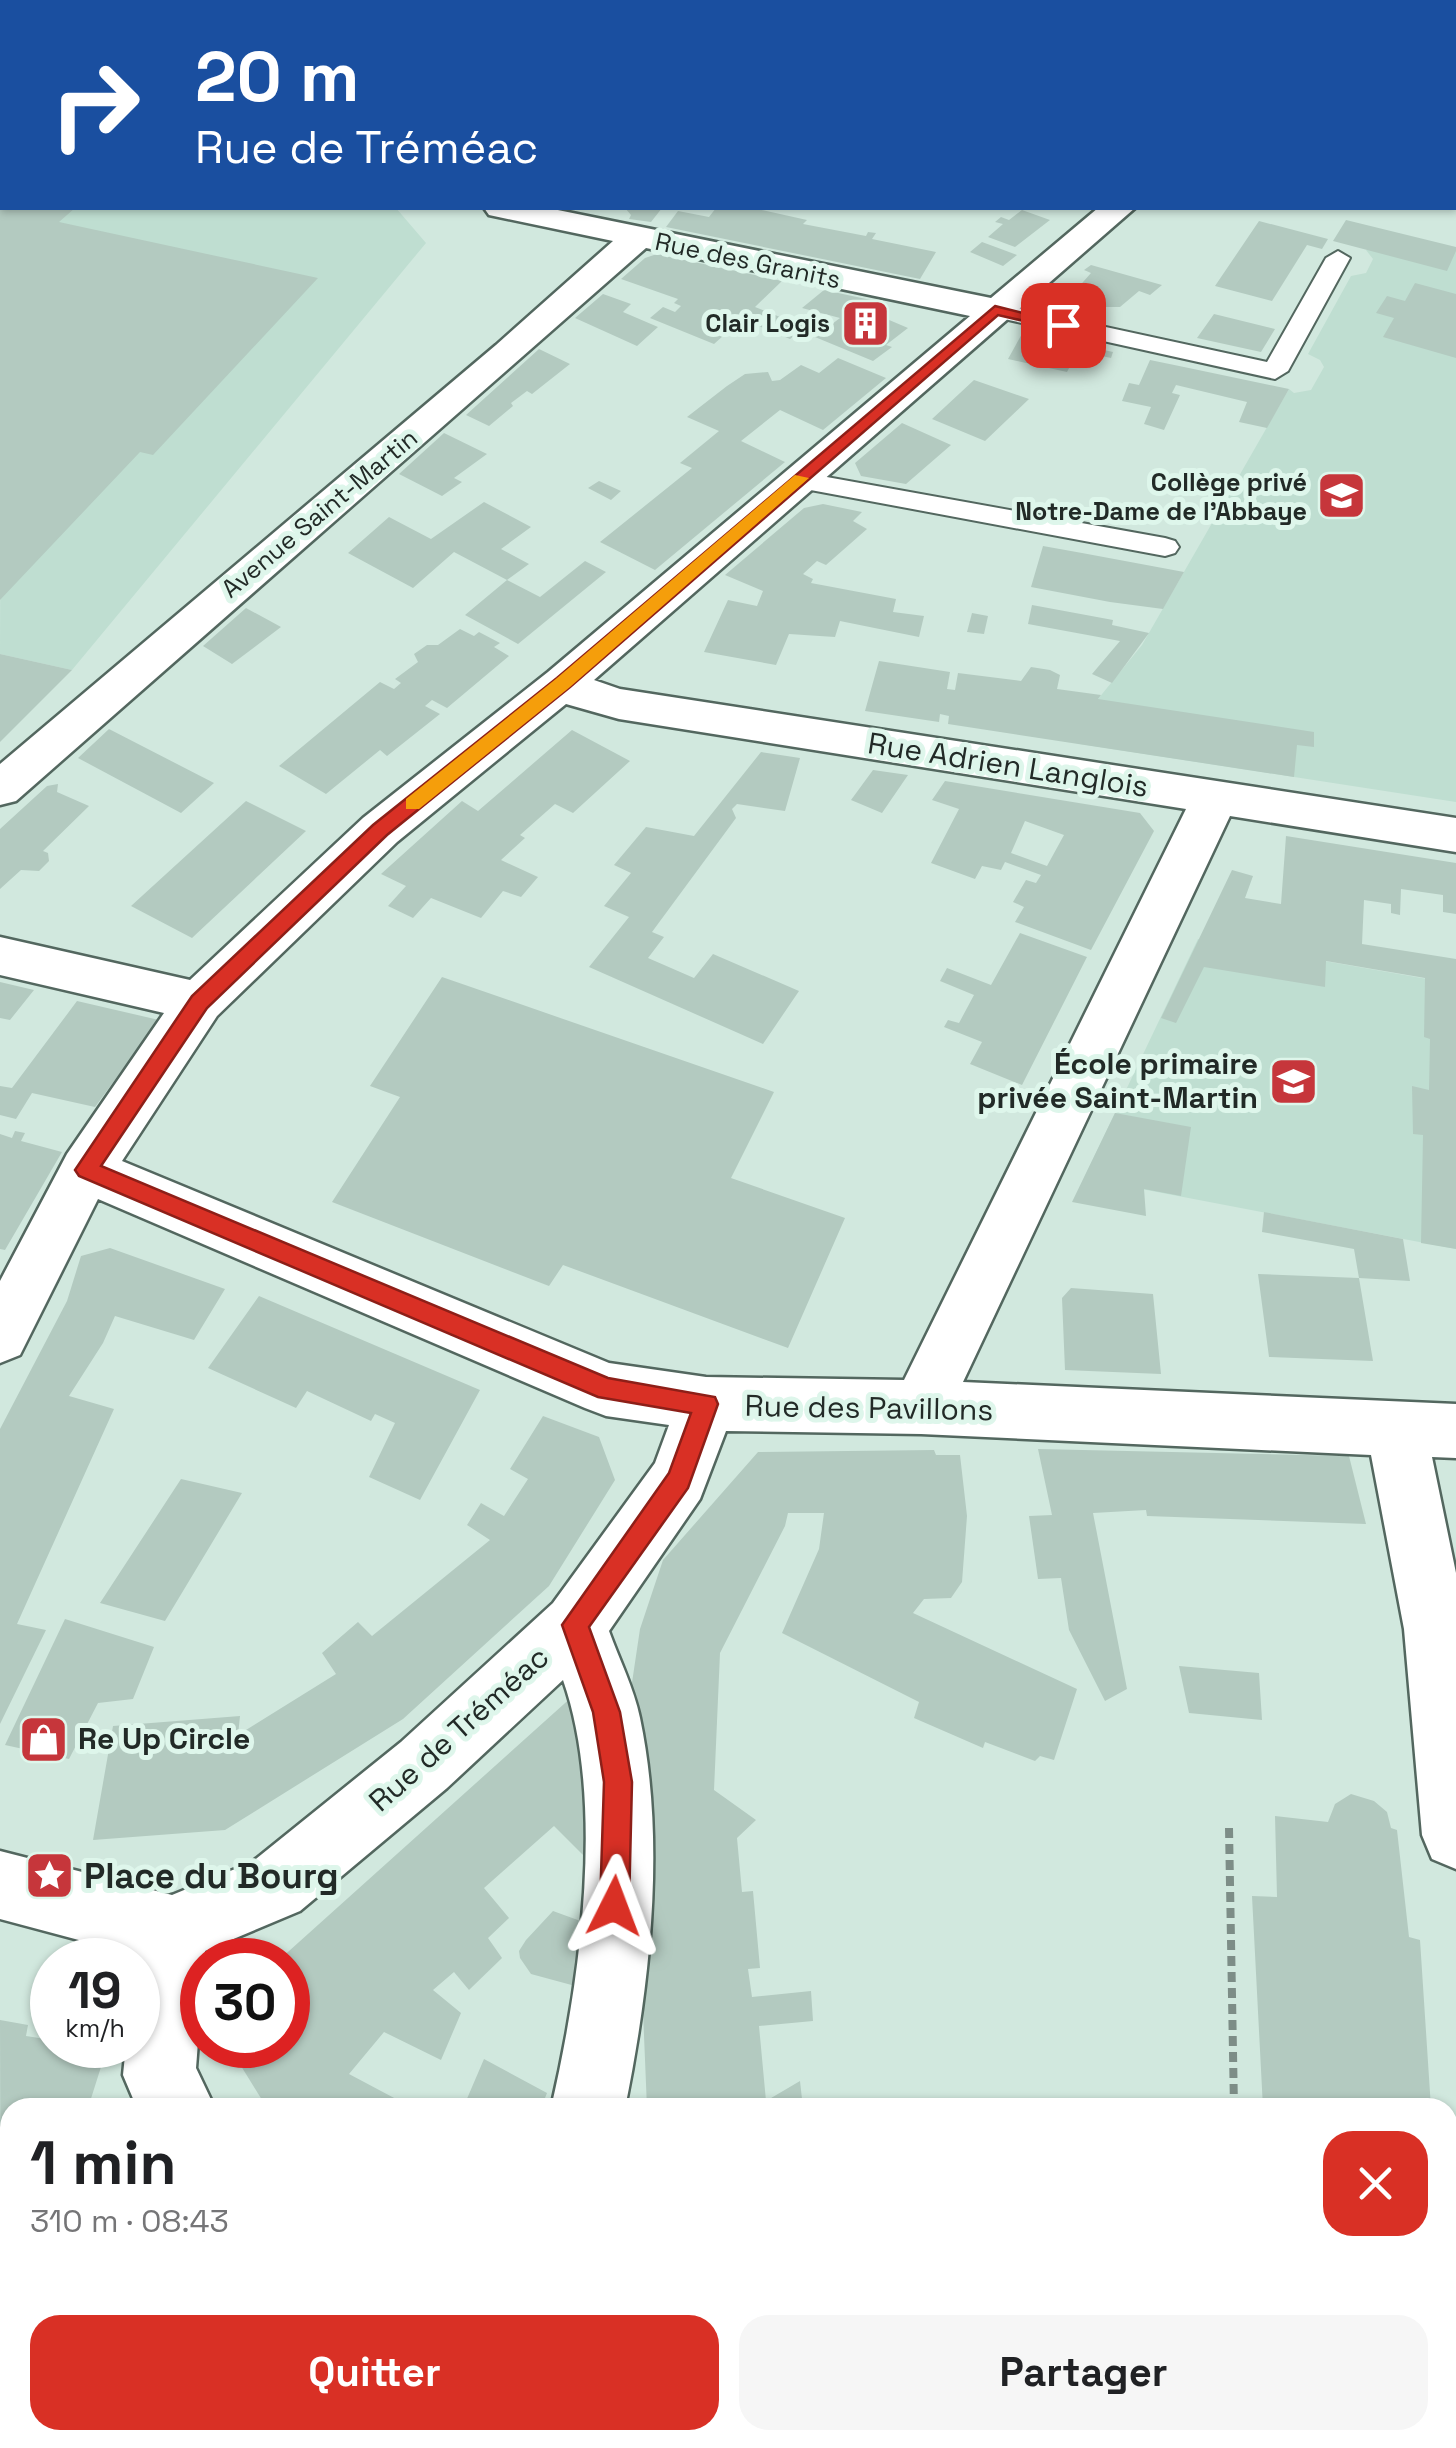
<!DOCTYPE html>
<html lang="fr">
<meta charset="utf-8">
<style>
:root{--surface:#fff;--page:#f6f6f6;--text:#202124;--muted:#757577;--accent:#d93025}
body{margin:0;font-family:"Space Grotesk",sans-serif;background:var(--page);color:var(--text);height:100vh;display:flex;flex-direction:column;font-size:38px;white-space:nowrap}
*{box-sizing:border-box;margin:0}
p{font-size:32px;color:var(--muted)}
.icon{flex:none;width:55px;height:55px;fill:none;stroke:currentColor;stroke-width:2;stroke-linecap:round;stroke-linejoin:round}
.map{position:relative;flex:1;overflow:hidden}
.side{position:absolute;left:0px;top:2098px;width:1458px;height:352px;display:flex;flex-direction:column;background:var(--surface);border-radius:30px 30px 0 0;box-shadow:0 2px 8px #0004}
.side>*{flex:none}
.hud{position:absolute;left:0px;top:0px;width:1458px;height:210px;box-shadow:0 2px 8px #0004;background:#1a4fa0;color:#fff;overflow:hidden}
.speed{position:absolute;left:30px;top:1938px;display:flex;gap:20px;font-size:50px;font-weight:700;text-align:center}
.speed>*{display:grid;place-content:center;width:130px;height:130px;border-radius:50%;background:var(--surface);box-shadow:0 2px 8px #0004;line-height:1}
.speed small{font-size:25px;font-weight:400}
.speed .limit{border:15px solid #d22;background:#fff;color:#111}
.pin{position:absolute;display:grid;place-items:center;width:85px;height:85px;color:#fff;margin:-42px;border-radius:20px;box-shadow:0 5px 15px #0006}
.me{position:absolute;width:110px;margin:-55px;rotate:3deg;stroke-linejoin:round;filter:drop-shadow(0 0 8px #0008)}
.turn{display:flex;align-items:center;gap:35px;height:210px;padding:0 30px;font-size:45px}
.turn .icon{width:130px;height:130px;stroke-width:2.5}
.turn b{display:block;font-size:70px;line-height:85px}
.round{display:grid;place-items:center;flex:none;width:105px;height:105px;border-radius:30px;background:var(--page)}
.overview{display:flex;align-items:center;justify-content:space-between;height:170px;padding:0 30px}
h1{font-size:60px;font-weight:600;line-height:75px}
.button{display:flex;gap:20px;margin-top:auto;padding:20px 30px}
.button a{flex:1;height:115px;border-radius:30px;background:var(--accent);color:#fff;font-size:40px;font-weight:600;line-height:115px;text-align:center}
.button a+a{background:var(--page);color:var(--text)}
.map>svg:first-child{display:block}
</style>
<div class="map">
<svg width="1456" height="2448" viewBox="0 0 1456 2448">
<rect width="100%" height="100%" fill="#d1e8de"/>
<path fill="#bfded1" d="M108,0H522L106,2Z
M2,100V208H396L426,243L72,670L0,654Z
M1366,250L1456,251V802L1080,744L1098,699L1142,645L1289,389L1294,393L1311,390L1324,367L1320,360L1308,354L1351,276L1366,273L1373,259Z
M1198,939L1456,984V1249L1084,1178Z"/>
<path fill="#b3cac0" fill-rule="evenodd" d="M0,208H75L59,222L318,278L153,455L140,452L0,600Z
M625,208H662L651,222L629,219L631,215Z
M716,208H753L807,220L803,224L866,236L868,232L876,233L872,239L936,252L920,279L666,227L678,211L709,217Z
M1022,210L1050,220L1015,247L988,237L1003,224L995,222L1001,217L1009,220Z
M1346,220L1456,247V251L1447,271L1333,241Z
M1259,221L1328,239L1322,249L1307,245L1272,301L1215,286Z
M982,242L1001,249L1017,255L1003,266L970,252Z
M657,254L782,281L755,307L805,327L790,339L742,319L714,344L650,318L663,307L675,312L681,306L674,303L678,299L621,279L645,258Z
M1091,265L1162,285L1150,295L1139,291L1120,307H1103L1068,299L1091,273L1084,270Z
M1415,283L1456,294V358L1383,337L1394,318L1376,313L1387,296L1405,301Z
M824,290L871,300L861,308L908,328L886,345L892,347L873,361L815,337L840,318L802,308Z
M603,294L631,304L623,312L658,327L637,346L575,318Z
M1214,314L1275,329L1261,352L1197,338Z
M1023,332L1113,352L1111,358L1078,351L1067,372L1008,359Z
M539,349L570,364L532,394L527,391L511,403L513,406L489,426L466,415Z
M838,358L886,378L823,430L780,410L741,441L785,462L655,570L600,542L692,468L680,463L719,431L687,417L727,386L745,374L768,372L772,381L780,380L801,365L819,373Z
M1150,360L1184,367L1289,389L1267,428L1239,422L1247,402L1176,385L1172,393L1180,395L1164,430L1144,424L1151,407L1122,401L1129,383L1139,385Z
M974,380L1029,399L985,441L932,419Z
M902,423L951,445L906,484L861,476L855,463Z
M444,433L487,454L454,478L462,482L442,496L399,474Z
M599,481L621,491L611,500L588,488Z
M484,502L531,527L501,549L529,564L507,580L454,552L413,588L348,553L389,517L431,539Z
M823,504L862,512L853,521L867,529L826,565L817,561L803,574L813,579L811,583L896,599L893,612L924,616L919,637L840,621L835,637L789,634L776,665L704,652L728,600L757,606L763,591L725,575L804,508Z
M1043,546L1082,553L1184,572L1163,609L1110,602L1031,587Z
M585,561L606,572L518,644L465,615L507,580L540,597Z
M1032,605L1113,620L1112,625L1149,633L1112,683L1092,674L1120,641L1028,624Z
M246,608L281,627L232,664L203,646Z
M972,613L988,616L984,634L967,632Z
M460,629L474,636L479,632L500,643L494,647L509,656L447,708L432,700L425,706L440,714L387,756L380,750L326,794L279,766L380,682L394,689L401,683L395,679L418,662L414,654L427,645H438Z
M0,654L72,670L0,742Z
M879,661L950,672L947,689L955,690L958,673L1021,681L1031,667L1050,670L1060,675L1057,689L1101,695L1098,699L1314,732V747L1297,745L1294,777L948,724L949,716L940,714L939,722L865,711Z
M109,729L214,783L181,813L78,758Z
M572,730L630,761L573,813L555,804L520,835L525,838L501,860L538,877L521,897L503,891L481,918L431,898L413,918L388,906L406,886L381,874L462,801L478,811Z
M761,752L800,758L785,811L737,804L732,809L736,818L652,932L664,937L648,958L694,978L713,954L799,991L763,1044L589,967L629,917L604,906L631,873L614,865L646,827L694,836Z
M873,770L908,775L882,813L851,800Z
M945,781L1140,813L1154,831L1091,950L1015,922L1024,907L1013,902L1026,880L1036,883L1041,875L1005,862L1001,870L982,866L975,879L931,863L959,809L932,800ZM1025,821L1064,835L1047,866L1011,853Z
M58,784L57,792L89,806L43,851L48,853L49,861L39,871L21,870L0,889V829L47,786Z
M246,801L306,831L192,938L131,906Z
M1286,836L1456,863V914L1443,912V895L1401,889L1400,915L1391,913V904L1364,900L1362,944L1456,959V1249L1421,1243L1423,1135L1413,1134L1412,1086L1429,1090L1430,1039L1424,1037L1425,978L1326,961L1325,987L1204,967L1176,1023L1161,1018L1232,870L1253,876L1245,898L1281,904Z
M1020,933L1087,957L1022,1085L970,1064L982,1042L944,1027L948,1020L959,1023L974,995L940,981L947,968L991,985Z
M442,977L774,1092L731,1178L845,1218L788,1348L563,1265L549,1286L332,1202L400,1097L370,1086Z
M0,982L34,990L10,1020L0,1018Z
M77,1001L159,1020L95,1107L32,1093L16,1119L0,1115V1086L12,1088Z
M1115,1113L1191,1127L1181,1196L1144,1189L1146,1216L1072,1202Z
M15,1131L25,1133L21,1141L62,1152L5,1250L0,1249V1134L12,1138Z
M1264,1212L1403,1239L1410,1281L1359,1278L1373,1361L1269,1357L1258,1274L1359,1278L1354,1249L1262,1232Z
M110,1248L225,1289L194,1340L115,1316L103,1343L69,1396L114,1409L17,1624L46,1630L0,1724V1429L67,1301L81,1256Z
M1071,1288L1153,1294L1161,1374L1065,1370L1062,1298Z
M259,1296L480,1390L420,1500L369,1477L395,1423L375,1414L371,1421L307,1391L296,1408L208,1368Z
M543,1416L599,1437L615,1480L549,1586L403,1719L225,1830L93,1840L113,1726L240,1716L238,1735L336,1674L322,1653L358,1622L372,1636L490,1540L467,1525L481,1503L504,1516L528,1479L510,1469Z
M1038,1449L1349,1456L1366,1524L1147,1516L1146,1510L1093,1513L1127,1689L1105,1701L1069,1630L1061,1578L1038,1579L1029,1516L1052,1515Z
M934,1450L936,1455H960L967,1516L962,1582L951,1598L924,1599L913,1613L1077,1689L1054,1760L1040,1756L1035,1761L985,1742L983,1748L914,1718L919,1702L782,1633L819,1549L824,1513H788L785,1526L720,1653L714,1790L756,1820L737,1838L742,1892L753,1891L760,1968L748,1969L752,1997L811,1991L813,2021L759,2026L766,2101L800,2081L803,2108H647L630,1696L640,1629L663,1560L758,1452Z
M181,1479L242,1493L165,1621L100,1603Z
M65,1619L154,1647L133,1699L98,1703L69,1759L5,1745Z
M1179,1666L1259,1673L1262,1720L1189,1713Z
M574,1695L602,1874L554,1826L484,1888L509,1918L488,1938L502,1958L469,1990L454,1972L433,1990L461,2013L441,2060L384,2032L349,2074L413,2108H267L228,2045H288V1960H279Z
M1351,1794L1374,1801L1387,1812L1391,1828L1397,1830L1409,1937L1420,1940L1431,2108H1263L1252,1896L1277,1897L1275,1816L1328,1822L1335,1804Z
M553,1911L597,1927L590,1990L531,1974L520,1958L519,1951L526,1940Z
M0,2020L28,2025L26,2036L52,2040V2045L107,2048L88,2108H10V2376L1,2394Z
M484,2059L547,2093L541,2108H463Z
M108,2440H231L229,2448H106Z
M291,2440H326L346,2448H288Z
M893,2440H945L946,2448L893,2442Z"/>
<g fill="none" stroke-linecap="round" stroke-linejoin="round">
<defs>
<path id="lane" d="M1338,251L1350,258L1288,371L1275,379L995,317L983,310L995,303L1267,362L1326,258Z
M799,472L1165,538L1175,541L1179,547L1175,553L1165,556L789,486L785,480L789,474Z"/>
<path id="street" d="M376,0H419L421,2H378Z
M484,208H548L991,298L1098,208H1135L594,680L620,689L1456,818V852L1230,816L963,1382L1456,1404V1458L1432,1457L1456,1573V1869L1432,1859L1422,1835L1404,1629L1371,1455L921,1434L726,1431L700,1499L609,1631C619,1659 634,1688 640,1718C666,1842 650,1985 625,2108H551C580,1983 606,1802 563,1680L447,1788L300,1911L205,1951L196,2068L215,2108H137L123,2075L126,2045H138V1960L135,1955L0,1919V1851L172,1895L252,1862L401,1742L553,1603L655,1463L669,1425L606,1416L585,1408L98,1199L20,1355L0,1363V1281L67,1154L164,1013L0,975V937L190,980L363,818L548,672L970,316L646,248L16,801L0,805V764L496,345L613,241L489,215ZM566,704L619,719L1186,809L904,1380L706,1377L609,1363L122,1161L217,1016L397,842Z
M207,2440H287L284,2448H204Z"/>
<path id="primary" d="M27,2L30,0
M79,2L82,0
M0,75L2,73"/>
</defs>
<use href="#lane" stroke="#53675f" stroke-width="4"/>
<use href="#street" stroke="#53675f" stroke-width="5"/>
<use href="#primary" stroke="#fff" stroke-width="60"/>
<path stroke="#7d8d87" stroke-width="8" stroke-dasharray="10 6" stroke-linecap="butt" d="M1229,1828L1234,2108
M1448,2348L1456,2349
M689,2440L690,2448
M971,2440V2448
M1111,2448L1128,2440"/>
<use href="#lane" fill="#fff" fill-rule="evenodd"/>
<use href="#street" fill="#fff" fill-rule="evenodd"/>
<use href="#primary" stroke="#fbc6c2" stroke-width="55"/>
</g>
<path fill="#d93025" stroke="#8d1f18" stroke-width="2.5" d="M995,306L1071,325L1063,330L998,315L570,687L387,835L207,1008L101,1166L608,1378L715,1397L718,1404L688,1488L589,1627L620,1712L632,1782L629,1906L625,1916L614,1920L604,1916L600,1906L604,1782L593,1712L562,1625L669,1473L691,1413L598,1397L79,1176L75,1170L192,996L373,825L557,678Z"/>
<path fill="#f59e0b" d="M795,475L809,478L570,687L419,809H406V799L557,678Z"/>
<defs>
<symbol id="building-square" viewBox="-11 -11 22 22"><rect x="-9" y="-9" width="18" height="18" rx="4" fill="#c6363b" stroke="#def6eb"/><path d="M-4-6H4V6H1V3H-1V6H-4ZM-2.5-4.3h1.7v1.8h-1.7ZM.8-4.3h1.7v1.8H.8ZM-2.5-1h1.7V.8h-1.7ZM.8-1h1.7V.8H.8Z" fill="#fff"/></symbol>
<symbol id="school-square" viewBox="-11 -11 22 22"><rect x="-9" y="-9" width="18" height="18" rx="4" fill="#c6363b" stroke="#def6eb"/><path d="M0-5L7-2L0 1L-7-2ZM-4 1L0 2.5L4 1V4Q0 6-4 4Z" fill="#fff"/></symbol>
<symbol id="shop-square" viewBox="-11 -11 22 22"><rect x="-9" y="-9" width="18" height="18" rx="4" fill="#c6363b" stroke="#def6eb"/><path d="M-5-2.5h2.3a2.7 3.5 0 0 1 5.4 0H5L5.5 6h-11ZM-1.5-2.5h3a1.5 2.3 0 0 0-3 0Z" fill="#fff"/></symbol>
<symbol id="sight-square" viewBox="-11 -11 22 22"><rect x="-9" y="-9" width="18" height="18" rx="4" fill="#c6363b" stroke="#def6eb"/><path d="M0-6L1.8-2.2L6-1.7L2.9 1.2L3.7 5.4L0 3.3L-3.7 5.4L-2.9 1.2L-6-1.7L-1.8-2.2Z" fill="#fff"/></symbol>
</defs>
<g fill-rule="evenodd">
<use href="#building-square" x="838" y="296" width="55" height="55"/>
<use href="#school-square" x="1314" y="468" width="55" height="55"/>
<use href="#school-square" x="1266" y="1054" width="55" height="55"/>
<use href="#shop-square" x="16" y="1712" width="55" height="55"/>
<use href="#sight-square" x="22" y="1848" width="55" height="55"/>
</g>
<g text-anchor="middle" stroke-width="10" stroke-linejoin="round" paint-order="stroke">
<g font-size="25" fill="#222a27" stroke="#def6eb">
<text transform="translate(748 260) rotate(12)" y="9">Rue des Granits</text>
<text transform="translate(319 513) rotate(-40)" y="9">Avenue Saint-Martin</text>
</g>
<g font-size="25" font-weight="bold" fill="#222a27" stroke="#def6eb" text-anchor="end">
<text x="830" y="332">Clair Logis</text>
<text x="1307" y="491">Collège privé<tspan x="1307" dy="29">Notre-Dame de l'Abbaye</tspan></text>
</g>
<g font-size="30" fill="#222a27" stroke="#def6eb">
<text transform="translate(1008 765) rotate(9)" y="10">Rue Adrien Langlois</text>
<text transform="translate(869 1408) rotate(1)" y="10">Rue des Pavillons</text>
<text transform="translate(459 1729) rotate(-42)" y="10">Rue de Tréméac</text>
</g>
<g font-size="30" font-weight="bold" fill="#222a27" stroke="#def6eb" text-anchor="end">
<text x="1258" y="1074">École primaire<tspan x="1258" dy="34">privée Saint-Martin</tspan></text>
<text x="78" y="1749" text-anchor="start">Re Up Circle</text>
</g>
<g font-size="35" font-weight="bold" fill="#222a27" stroke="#def6eb" text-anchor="start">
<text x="84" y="1888">Place du Bourg</text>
</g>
</g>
</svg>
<div class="speed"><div>19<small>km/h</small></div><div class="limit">30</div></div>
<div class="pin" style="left:1063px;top:325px;background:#d93025"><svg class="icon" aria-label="arrive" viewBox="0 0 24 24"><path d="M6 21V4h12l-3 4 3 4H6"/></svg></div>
<svg class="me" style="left:614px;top:1906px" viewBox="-20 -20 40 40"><path d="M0-17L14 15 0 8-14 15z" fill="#d93025" stroke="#fff" stroke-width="4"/></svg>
<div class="hud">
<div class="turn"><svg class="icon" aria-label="right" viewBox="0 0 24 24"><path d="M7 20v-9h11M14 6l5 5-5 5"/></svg><div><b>20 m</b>Rue de Tréméac</div></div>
</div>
<section class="side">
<div class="overview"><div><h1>1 min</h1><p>310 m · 08:43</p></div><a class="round" style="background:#d93025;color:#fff"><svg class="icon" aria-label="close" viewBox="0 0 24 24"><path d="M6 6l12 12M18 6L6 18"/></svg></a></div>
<div class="button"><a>Quitter</a><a>Partager</a></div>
</section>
</div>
